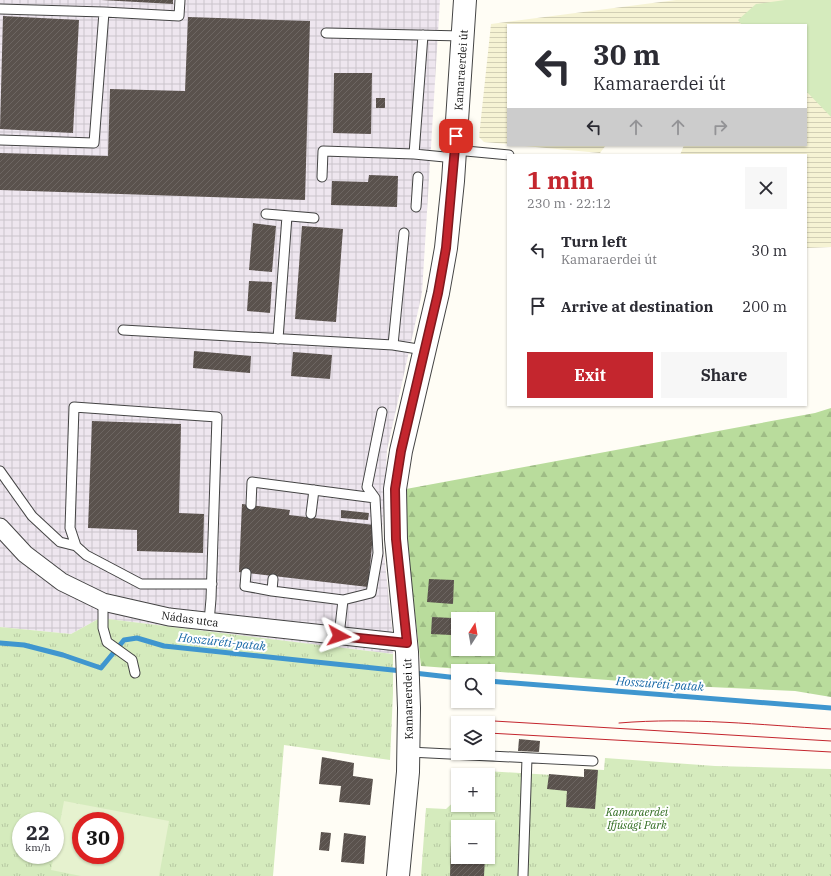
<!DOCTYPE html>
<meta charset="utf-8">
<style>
:root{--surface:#fff;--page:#f7f7f7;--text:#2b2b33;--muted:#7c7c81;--accent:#c4262e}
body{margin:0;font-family:"IBM Plex Serif",serif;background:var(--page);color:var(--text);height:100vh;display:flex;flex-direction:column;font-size:15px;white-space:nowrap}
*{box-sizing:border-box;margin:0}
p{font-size:13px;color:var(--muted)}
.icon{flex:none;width:22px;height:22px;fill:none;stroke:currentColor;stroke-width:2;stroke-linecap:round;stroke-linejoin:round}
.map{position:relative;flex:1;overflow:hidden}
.details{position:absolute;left:507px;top:154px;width:300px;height:252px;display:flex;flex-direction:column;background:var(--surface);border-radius:0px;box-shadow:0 1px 3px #0004}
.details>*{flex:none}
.hud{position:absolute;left:507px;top:24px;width:300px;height:122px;border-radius:0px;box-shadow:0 1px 3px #0004;background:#fff;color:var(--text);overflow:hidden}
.needle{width:26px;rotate:11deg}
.controls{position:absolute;left:451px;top:612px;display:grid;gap:8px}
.controls a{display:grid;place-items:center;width:44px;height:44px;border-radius:0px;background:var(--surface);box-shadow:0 1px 3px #0004;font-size:20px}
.speed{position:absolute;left:12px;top:812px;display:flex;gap:8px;font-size:20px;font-weight:700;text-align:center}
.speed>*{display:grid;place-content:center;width:52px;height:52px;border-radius:50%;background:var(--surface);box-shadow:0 1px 3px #0004;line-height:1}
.speed small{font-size:10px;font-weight:400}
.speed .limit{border:6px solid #d22;background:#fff;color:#111}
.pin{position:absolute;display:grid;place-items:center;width:34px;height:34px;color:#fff;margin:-17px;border-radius:8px;box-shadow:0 2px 6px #0006}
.me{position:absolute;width:44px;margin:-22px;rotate:95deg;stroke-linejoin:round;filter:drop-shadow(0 0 3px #0008)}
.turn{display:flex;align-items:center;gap:14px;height:84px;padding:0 20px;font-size:18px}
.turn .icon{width:52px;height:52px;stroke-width:2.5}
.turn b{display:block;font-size:28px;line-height:34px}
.lanes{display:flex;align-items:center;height:38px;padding:0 20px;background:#0003;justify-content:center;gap:20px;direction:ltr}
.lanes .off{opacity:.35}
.round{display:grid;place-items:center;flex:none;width:42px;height:42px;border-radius:0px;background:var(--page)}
.summary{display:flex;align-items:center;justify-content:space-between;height:68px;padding:0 20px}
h1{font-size:24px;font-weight:700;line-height:30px;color:var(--accent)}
.cta{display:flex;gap:8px;margin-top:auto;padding:8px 20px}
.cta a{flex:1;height:46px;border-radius:0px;background:var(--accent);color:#fff;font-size:16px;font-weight:700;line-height:46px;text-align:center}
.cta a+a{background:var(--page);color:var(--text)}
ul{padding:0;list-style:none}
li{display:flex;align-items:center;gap:12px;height:56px;padding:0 20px}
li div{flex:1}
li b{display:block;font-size:15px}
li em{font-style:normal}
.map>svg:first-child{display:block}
</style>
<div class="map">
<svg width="831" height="876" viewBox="0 0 831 876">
<defs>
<pattern id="industrial-grid" width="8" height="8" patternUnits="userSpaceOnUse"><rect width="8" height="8" fill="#eee6ef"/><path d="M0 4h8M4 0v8" fill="none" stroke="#cbc4cc"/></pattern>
<pattern id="farmland-rules" width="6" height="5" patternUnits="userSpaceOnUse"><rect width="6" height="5" fill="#f6f3d4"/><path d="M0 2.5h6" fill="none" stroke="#d2cfb5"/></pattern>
<pattern id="forest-firs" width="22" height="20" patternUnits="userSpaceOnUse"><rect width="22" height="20" fill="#b9dc9c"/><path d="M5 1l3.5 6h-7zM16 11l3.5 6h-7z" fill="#9ebc85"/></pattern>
<pattern id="park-tufts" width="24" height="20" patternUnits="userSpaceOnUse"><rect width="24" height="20" fill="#d5ebbd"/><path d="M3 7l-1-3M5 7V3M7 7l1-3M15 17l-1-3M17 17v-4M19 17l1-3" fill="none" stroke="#b6c8a1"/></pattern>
<pattern id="building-hatch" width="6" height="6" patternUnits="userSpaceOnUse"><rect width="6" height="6" fill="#5a524d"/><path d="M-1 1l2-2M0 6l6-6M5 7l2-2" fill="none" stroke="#6d6662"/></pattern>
</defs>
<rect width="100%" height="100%" fill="#fffdf5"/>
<path fill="url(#industrial-grid)" d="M0,0H440L422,293L387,450L382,535L392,628L393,654L100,618L71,634L0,627Z"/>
<path fill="url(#farmland-rules)" d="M676,0H831V247L806,248V155H680L684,145H806V25H508V144L484,142L479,137L491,24Z
M514,145H606L600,153Z"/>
<path fill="url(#forest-firs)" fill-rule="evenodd" d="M831,408V697L795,691L688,686L421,666L405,526L406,489L815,413ZM458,619H488V649H458Z"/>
<path fill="url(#park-tufts)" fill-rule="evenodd" d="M100,618L393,654V693L390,760L284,745L273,876H0V627L71,634ZM21,821H55V855H21ZM81,821H115V855H81Z
M605,758L715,766L831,769V876H421L426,808L446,809L458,798V805H488V775H482L486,771L584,777V769L604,770ZM458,827H488V857H458Z"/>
<path fill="#d5ebbd" d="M785,0H831V117L806,91V25H742L738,20L756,4Z"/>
<path fill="#e6f2cf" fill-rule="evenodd" d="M64,801L169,821L159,876H81L51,870ZM81,821H115V855H81Z"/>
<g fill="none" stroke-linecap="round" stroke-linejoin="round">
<path stroke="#3f96cf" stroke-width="5" d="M0,643L24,645L63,655L101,668L124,640L137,638L164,646L402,671
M414,673L458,678
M488,681L831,708"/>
</g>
<path fill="url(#building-hatch)" d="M101,0H173V4Z
M3,16L79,20L73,133L0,129Z
M188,17L310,21L305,200L0,190V153L108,156L110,89L185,91Z
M334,73H372L371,134L333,133Z
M376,98H385V108H376Z
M369,175L398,176L397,207L331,205L332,181L368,182Z
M253,223L276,226L272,272L249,270Z
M302,226L343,229L336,322L295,319Z
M249,281L272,282L270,313L247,311Z
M194,351L251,356L250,373L193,368Z
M293,352L332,355L330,379L291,376Z
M92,421L181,424L179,513L204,514L203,553L137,551V530L88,528Z
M242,504L290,510L289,515L374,525L368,587L239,572Z
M341,510L369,513L368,520L341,518Z
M429,579L454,580L453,604L427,602Z
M432,617L452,618L451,635L431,634Z
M519,739L540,741L539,752L518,751Z
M322,757L354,763L353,776L373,779L370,805L339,802L341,786L319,784Z
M584,769L598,770L595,809L566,807L567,791L547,789L549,774L584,777Z
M321,832L331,833L329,851L319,850Z
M344,833L366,836L364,864L341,862Z
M451,840H458V857H485L484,876H450Z"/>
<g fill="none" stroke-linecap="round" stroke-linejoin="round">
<defs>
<path id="service" d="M0,9L104,12
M326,33L463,36
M0,140L94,143L104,12L179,16L180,0
M455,150L509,155
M414,154L423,35
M322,177L323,151L414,154L455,158
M416,207L418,177
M266,214L314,218
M123,330L393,345L424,350
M278,339L287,216
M393,345L404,233
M0,471L32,516L60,542L76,546
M251,505L252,482L375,498
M311,514L314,490
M246,573L245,586L272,591
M273,579L272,591L343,600
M103,602V628L107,642L132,660L135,673
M209,622L211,599L217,417L74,407L70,528L76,546L86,555L141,584H212
M339,636L343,600L371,593L378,553L375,498L367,487L382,412
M409,752L593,761
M523,876L527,758"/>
<path id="minor" d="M0,527L25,554L62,582L103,602L169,617L407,643"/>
<path id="tertiary" d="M398,876L408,772L409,708L407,652L396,539L395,489L401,451L438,293L446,248L453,181L465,0"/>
</defs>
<use href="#service" stroke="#444" stroke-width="11"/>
<use href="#minor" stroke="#444" stroke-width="19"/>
<use href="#tertiary" stroke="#444" stroke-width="24"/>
<use href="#service" stroke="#fff" stroke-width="9"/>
<use href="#minor" stroke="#fff" stroke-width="17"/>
<use href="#tertiary" stroke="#fff" stroke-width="22"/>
<path stroke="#c4262e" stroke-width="1" d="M477,720L831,741
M619,723C690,717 760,725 831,729
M488,733L831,752"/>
</g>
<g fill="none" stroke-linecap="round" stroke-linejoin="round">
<defs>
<path id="route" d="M339,636L407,643L396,539L395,489L401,451L438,293L446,248L456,136"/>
</defs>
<use href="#route" stroke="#7f191e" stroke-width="10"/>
<use href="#route" stroke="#c4262e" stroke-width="7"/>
</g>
<g text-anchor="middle" stroke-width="4" stroke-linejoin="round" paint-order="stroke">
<g font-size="11" fill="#111" stroke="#fff">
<text transform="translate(461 70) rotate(-86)" y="4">Kamaraerdei út</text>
<text transform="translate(190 619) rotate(8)" y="4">Nádas utca</text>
<text transform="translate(408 699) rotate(-91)" y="4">Kamaraerdei út</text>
</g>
<g font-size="11" font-style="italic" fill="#2f6b1f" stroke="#fff">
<text x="637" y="816">Kamaraerdei<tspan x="637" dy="13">Ifjúsági Park</tspan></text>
</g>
<g font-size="12" font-style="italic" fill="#1768a6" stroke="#fff">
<text transform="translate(222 642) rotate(6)" y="4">Hosszúréti-patak</text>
<text transform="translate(660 684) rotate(4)" y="4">Hosszúréti-patak</text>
</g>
</g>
</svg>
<div class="controls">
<a><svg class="needle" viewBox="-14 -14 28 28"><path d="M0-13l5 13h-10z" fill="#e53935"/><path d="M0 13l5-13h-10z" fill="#7c7c81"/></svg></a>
<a><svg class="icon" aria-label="search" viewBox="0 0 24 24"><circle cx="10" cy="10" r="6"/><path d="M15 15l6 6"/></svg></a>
<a><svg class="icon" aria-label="layers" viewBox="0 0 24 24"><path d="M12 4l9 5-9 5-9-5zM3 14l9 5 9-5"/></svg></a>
<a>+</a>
<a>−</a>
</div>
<div class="speed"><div>22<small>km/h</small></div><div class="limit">30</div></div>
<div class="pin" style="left:456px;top:136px;background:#d93025"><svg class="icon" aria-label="arrive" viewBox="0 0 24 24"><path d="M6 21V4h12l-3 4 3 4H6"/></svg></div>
<svg class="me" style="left:339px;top:636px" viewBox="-20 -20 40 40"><path d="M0-17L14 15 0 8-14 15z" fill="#c4262e" stroke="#fff" stroke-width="4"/></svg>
<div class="hud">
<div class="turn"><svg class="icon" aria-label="left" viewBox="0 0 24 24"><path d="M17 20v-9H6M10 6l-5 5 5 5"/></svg><div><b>30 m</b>Kamaraerdei út</div></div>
<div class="lanes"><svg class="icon" aria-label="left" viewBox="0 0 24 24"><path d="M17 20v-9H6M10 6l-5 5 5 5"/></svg><svg class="icon off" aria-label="ahead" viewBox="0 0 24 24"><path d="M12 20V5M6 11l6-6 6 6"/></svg><svg class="icon off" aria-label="ahead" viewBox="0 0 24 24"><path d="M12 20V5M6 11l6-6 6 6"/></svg><svg class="icon off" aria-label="right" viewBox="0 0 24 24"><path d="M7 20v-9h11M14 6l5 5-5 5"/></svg></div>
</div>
<section class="details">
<div class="summary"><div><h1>1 min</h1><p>230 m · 22:12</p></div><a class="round"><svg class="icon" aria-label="close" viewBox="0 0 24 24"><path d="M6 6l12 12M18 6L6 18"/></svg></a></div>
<ul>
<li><svg class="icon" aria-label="left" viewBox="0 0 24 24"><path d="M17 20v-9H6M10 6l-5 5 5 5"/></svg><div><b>Turn left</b><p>Kamaraerdei út</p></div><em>30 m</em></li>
<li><svg class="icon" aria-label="arrive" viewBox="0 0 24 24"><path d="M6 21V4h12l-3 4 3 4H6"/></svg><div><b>Arrive at destination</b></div><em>200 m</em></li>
</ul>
<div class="cta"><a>Exit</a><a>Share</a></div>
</section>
</div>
